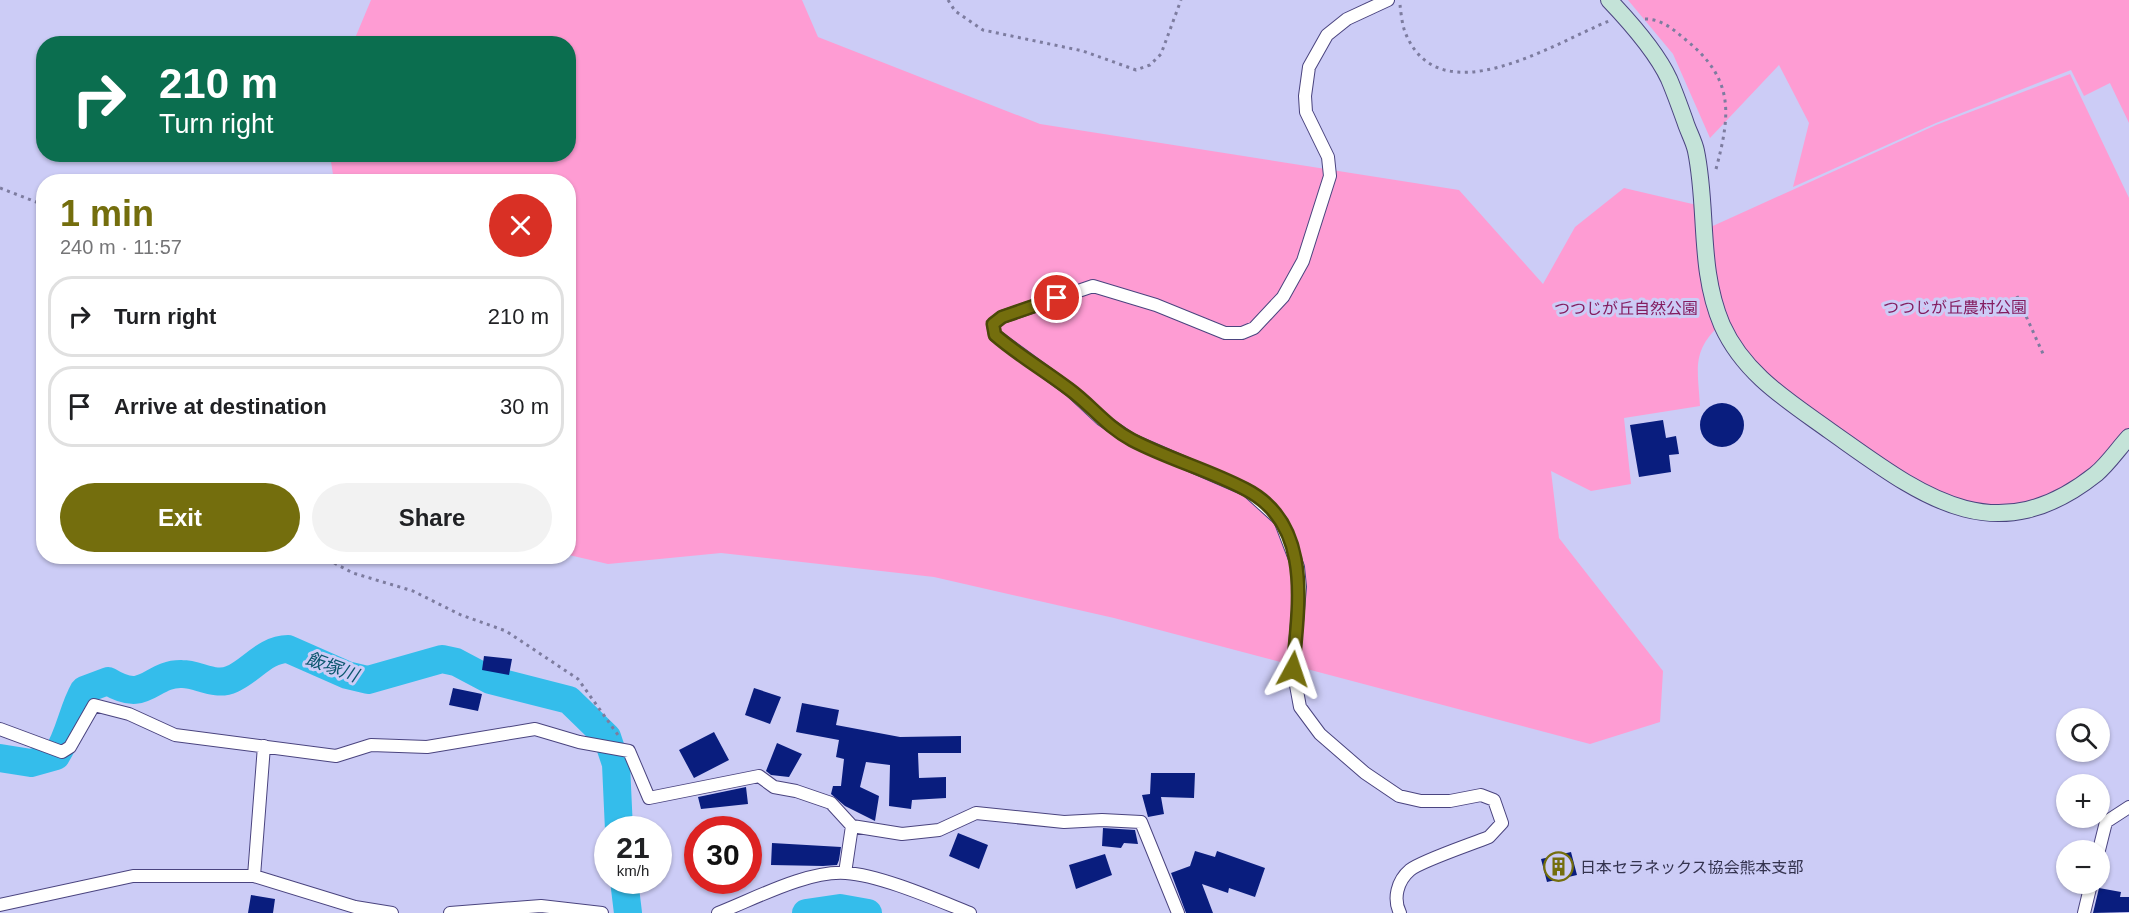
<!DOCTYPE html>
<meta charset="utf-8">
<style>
:root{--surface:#fff;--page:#f2f2f2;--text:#202124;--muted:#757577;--line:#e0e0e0;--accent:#746e0d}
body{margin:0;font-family:Helvetica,"Noto Sans JP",sans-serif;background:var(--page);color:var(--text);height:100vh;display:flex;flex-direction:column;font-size:22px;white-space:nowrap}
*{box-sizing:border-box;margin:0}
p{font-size:20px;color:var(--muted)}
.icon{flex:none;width:33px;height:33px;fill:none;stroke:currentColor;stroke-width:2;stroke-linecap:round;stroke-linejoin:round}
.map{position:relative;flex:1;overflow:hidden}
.sheet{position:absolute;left:36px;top:174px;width:540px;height:390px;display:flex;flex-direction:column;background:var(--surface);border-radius:24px;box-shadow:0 2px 4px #0004}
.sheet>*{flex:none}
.guide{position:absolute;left:36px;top:36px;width:540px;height:126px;border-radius:24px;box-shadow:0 2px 4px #0004;background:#0b6e4f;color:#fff;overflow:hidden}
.controls{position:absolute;left:2056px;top:708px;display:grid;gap:12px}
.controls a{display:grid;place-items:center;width:54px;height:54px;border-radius:50%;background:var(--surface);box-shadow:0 2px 4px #0004;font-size:30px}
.speed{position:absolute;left:594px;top:816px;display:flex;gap:12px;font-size:30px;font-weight:700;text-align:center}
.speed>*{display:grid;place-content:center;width:78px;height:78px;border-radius:50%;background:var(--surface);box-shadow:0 2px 4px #0004;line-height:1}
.speed small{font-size:15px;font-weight:400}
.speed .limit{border:9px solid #d22;background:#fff;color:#111}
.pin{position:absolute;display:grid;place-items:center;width:51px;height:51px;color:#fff;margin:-26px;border:3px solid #fff;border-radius:50%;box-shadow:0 2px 6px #0007}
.me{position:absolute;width:66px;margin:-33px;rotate:5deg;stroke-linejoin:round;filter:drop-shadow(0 0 4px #0008)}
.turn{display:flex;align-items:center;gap:21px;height:126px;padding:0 24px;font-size:27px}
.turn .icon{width:78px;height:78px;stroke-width:2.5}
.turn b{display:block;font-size:42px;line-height:51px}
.round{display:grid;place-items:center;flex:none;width:63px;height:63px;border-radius:32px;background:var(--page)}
.headline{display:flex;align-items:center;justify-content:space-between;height:102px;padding:0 24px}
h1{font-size:36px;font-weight:700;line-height:45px;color:var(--accent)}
.primary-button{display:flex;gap:12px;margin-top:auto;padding:12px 24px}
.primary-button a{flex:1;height:69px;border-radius:36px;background:var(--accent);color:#fff;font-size:24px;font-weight:700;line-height:69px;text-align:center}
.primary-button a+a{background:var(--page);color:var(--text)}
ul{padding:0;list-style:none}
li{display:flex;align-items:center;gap:18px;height:81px;margin:0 12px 9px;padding:0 12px;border:3px solid var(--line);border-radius:24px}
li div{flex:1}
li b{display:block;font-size:22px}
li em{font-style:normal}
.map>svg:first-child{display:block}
</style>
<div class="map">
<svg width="2129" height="913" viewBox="0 0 2129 913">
<rect width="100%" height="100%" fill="#ccccf6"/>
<path fill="#fe9cd3" d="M371,0H802L818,37L1040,124L1459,190L1543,284L1575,227L1624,188L1701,206L1704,230L1936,125L2070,74L2129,198V437L2048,504L1957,508L1764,384L1721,324C1691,351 1698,369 1700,406L1624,418L1631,484L1591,491L1551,471L1559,538L1663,671L1660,722L1590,744L1114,618L934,577L721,553L608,564L569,555L568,182L334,181L330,155L568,154V44L353,43Z
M1628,0H2129V123L2110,83L2084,96L2071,70L1936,123L1793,187L1809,123L1779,65L1710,138L1673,54Z"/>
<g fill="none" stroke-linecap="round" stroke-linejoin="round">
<path stroke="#34bdeb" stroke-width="28" d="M0,758L31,763L56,756C70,735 72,711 84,690L108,681C147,705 150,673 182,674C199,674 215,687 232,679C251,671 265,649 288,649L347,675L368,680L442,659L456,662L490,680L569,700L607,737L616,764L619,830
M624,880L628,913
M806,913L840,908L868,913"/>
</g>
<path fill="#091d7e" d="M1700 425a22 22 0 1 1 44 0a22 22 0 1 1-44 0Z
M1663,420L1666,438L1676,436L1679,454L1669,455L1671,472L1639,477L1630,425Z
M484,656L512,659L509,675L482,670Z
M453,688L482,694L478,711L449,705Z
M754,688L781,697L770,724L745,715Z
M802,703L839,710L836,725L900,737L961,736V753H918L919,778L946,777V798L912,800L911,809L889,806L890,765L866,762L860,787L879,796L875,821L845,806L831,794L833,786H841L844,759L836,757L839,740L796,732Z
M714,732L729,760L694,778L679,750Z
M777,743L802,754L789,777L771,775L766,771Z
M1151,773H1195L1194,798L1161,797L1164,814L1148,817L1142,795L1150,794Z
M746,787L748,804L701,809L698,797Z
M1103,828L1135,830L1138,844L1124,843L1121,848L1102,846Z
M958,833L988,845L979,869L949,856Z
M772,843L841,847L839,860L837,865L823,866L771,865Z
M1195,851L1215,857L1217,851L1265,868L1255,897L1229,888L1228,893L1202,884L1213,913H1186L1171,873L1190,866Z
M1571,852L1577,875L1547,882L1541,859Z
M1105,854L1112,875L1076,889L1069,865Z
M2099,888L2121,892L2120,897H2129V912L2093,913Z
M251,895L275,899L273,913H248Z"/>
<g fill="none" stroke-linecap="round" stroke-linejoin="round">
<defs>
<path id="street" d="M1388,0L1347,19L1327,35L1309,67L1305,96L1306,112L1328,157L1330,176L1303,261L1283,297L1254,328L1242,333H1225L1156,305L1093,286L1002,317L993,324L995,335L1070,390L1101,419L1132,440L1247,490L1280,520L1298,567L1300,587L1293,669L1300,707L1320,734L1365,773L1399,796L1421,801H1450L1481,795L1494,800L1502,823L1489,837C1472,844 1421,861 1410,870C1397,881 1393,899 1400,913
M0,729L62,752L70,747L94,705L129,714L175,735L336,756L371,745L427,747L535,729L579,742L629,751L649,798L759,776L774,787L796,791L831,803L852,826L902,834L939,830L976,813L1064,822L1102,820L1141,822L1178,913
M2099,850L2106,822L2129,807
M845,873L852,826
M254,876L264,746
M0,905L133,876H254L355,907L392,913
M450,913L541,906L602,913
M718,913C754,899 808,870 846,873C880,875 937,900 970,913
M2084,913L2091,884"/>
<path id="secondary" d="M1609,0C1629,21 1657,53 1669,79C1675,93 1680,107 1685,121C1688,131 1694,141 1696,151C1708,209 1698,269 1722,325C1744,374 1787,400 1830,431C1918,493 1993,556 2096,474C2108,464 2118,449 2129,437"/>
</defs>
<use href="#street" stroke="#4a447f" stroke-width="14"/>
<use href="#secondary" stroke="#4a447f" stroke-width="18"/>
<path stroke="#7d7c9f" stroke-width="3" stroke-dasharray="3 4.5" stroke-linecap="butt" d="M948,0L955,11L983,30L1083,51L1136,70L1150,65L1161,54L1181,0
M1400,5C1401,13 1402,24 1405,32C1439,118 1554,43 1609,21
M1645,19C1662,19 1674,30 1686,40C1734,79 1731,113 1716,169
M0,188L44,205
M2017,296L2044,356
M321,556L353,573L413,591L461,615L506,631L578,679L618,735"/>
<use href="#street" stroke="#fff" stroke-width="12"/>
<use href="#secondary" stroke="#c4e3d8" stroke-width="16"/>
</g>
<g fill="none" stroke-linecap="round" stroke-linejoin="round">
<defs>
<path id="route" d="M1057,298L1002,317L993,324L995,335C1018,355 1044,370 1069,389C1091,405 1107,427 1132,440C1168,459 1209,470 1245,489C1314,524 1298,607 1293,669"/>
</defs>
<use href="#route" stroke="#4b4808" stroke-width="15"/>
<use href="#route" stroke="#746e0d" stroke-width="10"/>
</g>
<defs>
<symbol id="building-ring" viewBox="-11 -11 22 22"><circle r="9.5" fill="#ccccf6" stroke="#746e0d" stroke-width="1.5"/><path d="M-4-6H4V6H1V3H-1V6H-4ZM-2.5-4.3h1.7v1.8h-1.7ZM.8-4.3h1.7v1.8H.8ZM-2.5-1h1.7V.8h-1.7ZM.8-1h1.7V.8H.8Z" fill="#746e0d"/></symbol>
</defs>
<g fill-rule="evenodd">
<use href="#building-ring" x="1542" y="850" width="33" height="33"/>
</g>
<g text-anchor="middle" stroke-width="6" stroke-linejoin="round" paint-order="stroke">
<g font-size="16" fill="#841d60" stroke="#ccccf6">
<text x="1955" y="313">つつじが丘農村公園</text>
<text x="1626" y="314">つつじが丘自然公園</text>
</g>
<g font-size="16" fill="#34334f" stroke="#ccccf6" text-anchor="start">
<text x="1580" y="873">日本セラネックス協会熊本支部</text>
</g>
<g font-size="18" font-style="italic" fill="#0c576e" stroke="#ccccf6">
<text transform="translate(332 667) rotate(20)" y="6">飯塚川</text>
</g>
</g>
</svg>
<div class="controls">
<a><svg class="icon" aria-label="search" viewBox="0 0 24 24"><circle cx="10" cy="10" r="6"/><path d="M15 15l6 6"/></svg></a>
<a>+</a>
<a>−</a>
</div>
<div class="speed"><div>21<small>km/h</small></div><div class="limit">30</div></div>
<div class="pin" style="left:1057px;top:298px;background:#d93025"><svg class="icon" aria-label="arrive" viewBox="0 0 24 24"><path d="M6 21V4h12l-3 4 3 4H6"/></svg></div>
<svg class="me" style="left:1293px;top:669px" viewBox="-20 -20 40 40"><path d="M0-17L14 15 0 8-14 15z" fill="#746e0d" stroke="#fff" stroke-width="4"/></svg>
<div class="guide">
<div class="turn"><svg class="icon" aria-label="right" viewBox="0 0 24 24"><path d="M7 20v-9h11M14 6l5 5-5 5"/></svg><div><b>210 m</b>Turn right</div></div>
</div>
<section class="sheet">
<div class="headline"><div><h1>1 min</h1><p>240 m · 11:57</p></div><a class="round" style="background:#d93025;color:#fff"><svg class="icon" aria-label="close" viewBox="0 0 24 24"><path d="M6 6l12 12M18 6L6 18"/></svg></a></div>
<ul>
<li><svg class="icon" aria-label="right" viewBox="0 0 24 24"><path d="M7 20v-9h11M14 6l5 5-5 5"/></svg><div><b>Turn right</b></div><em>210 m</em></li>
<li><svg class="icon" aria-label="arrive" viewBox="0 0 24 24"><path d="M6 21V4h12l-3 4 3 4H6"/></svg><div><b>Arrive at destination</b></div><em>30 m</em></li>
</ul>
<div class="primary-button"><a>Exit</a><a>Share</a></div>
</section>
</div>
